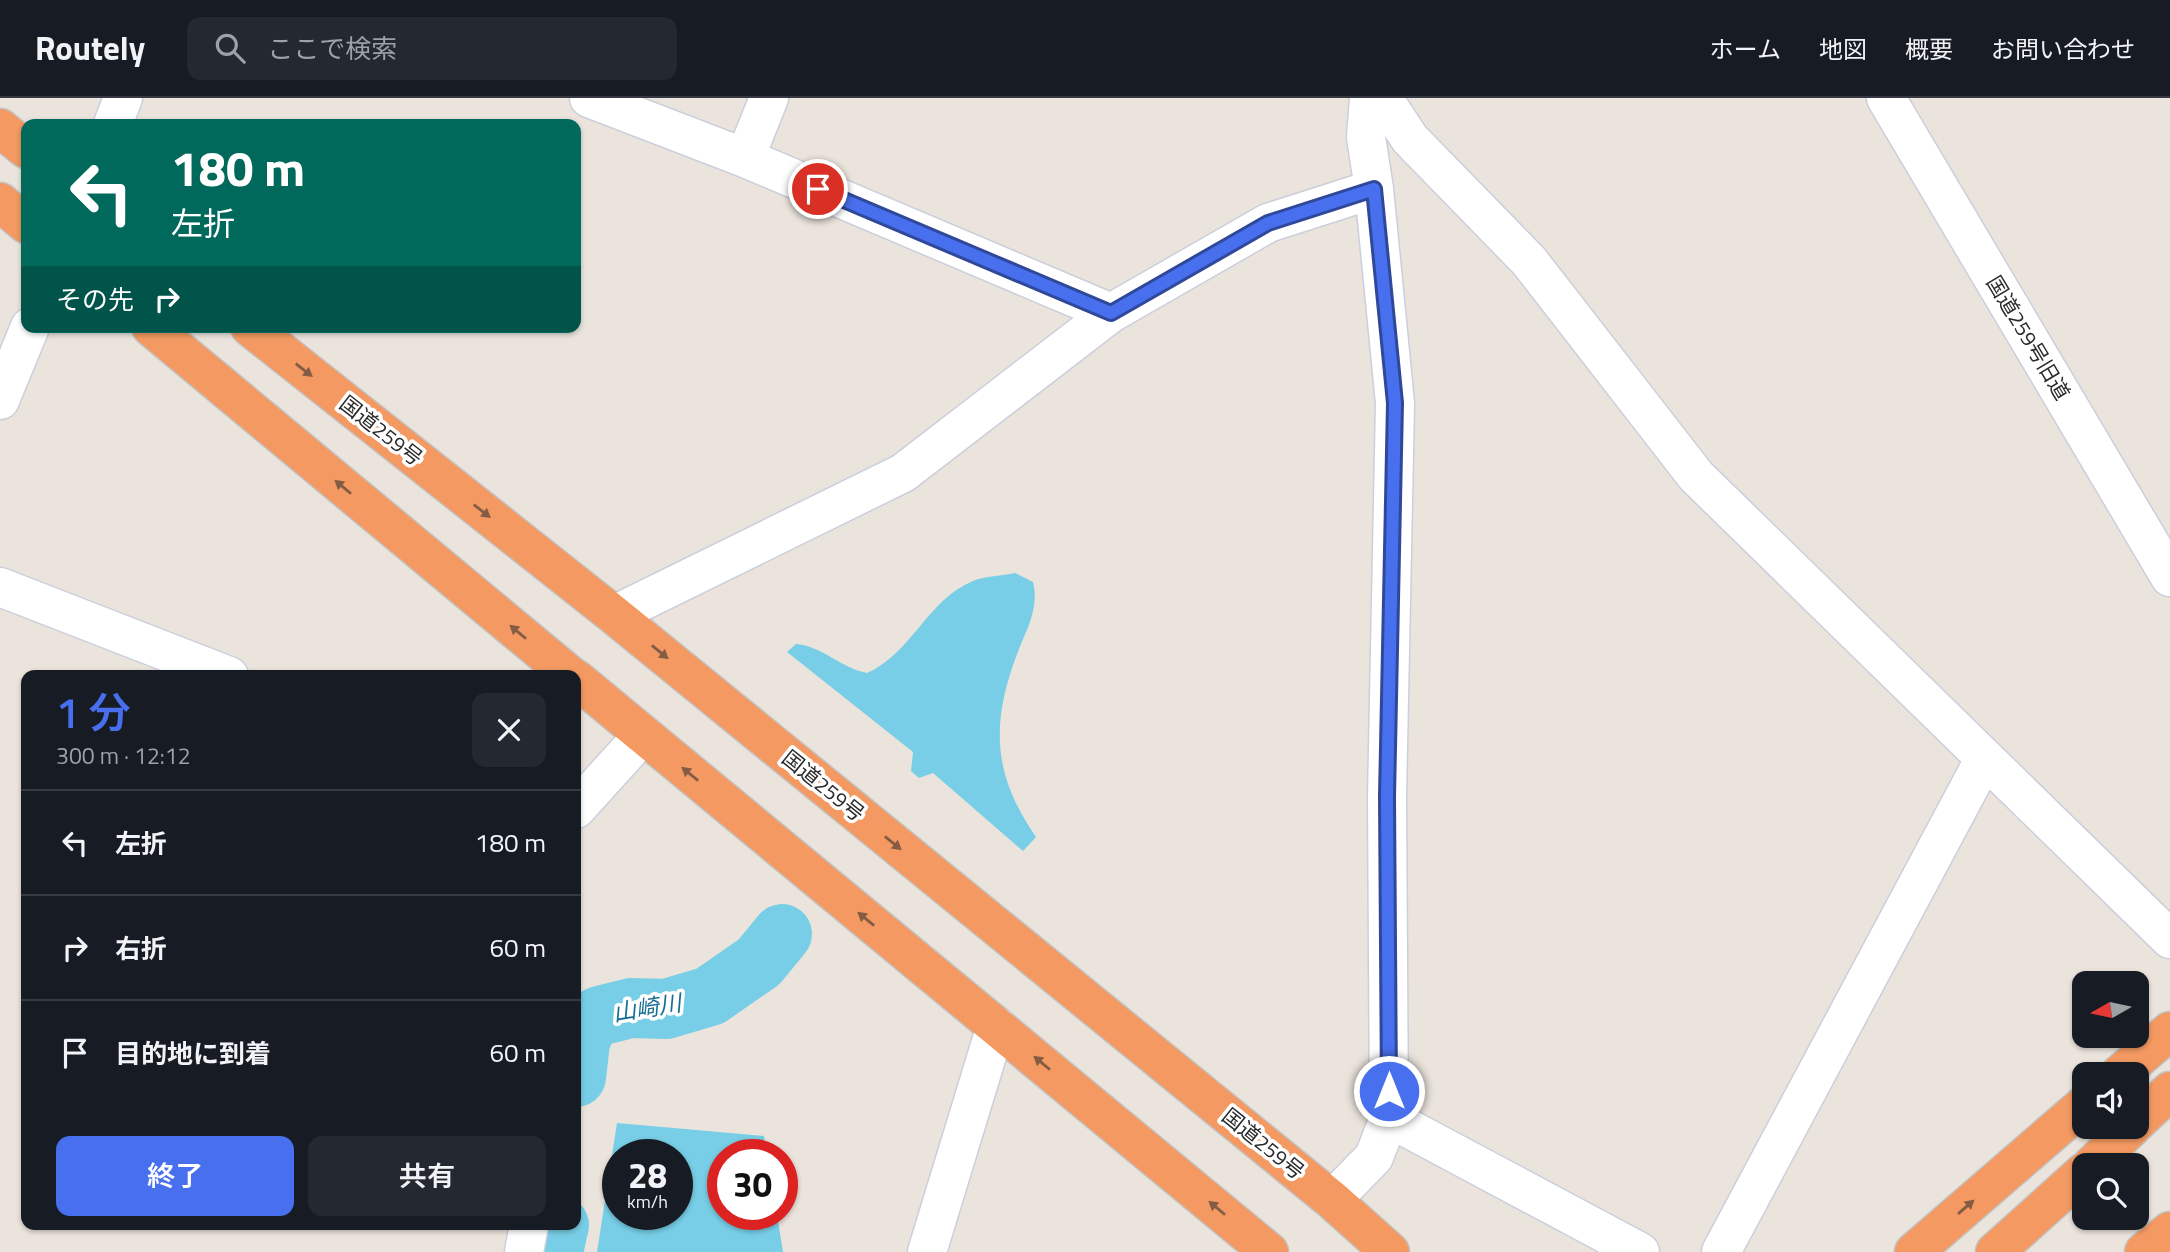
<!DOCTYPE html>
<html lang="ja">
<meta charset="utf-8">
<style>
:root{--surface:#171b24;--page:#242831;--text:#f1f3f6;--muted:#9ea1a6;--line:#363941;--accent:#486fed}
body{margin:0;font-family:"Titillium Web","Noto Sans JP",sans-serif;background:var(--page);color:var(--text);height:100vh;display:flex;flex-direction:column;font-size:26px;white-space:nowrap}
*{box-sizing:border-box;margin:0}
p{font-size:23px;color:var(--muted)}
.icon{flex:none;width:38px;height:38px;fill:none;stroke:currentColor;stroke-width:2;stroke-linecap:round;stroke-linejoin:round}
.map{position:relative;flex:1;overflow:hidden}
.drawer{position:absolute;left:21px;top:572px;width:560px;height:560px;display:flex;flex-direction:column;background:var(--surface);border-radius:14px;box-shadow:0 2px 5px #0004}
.drawer>*{flex:none}
.guide{position:absolute;left:21px;top:21px;width:560px;height:214px;border-radius:14px;box-shadow:0 2px 5px #0004;background:#00695c;color:#fff;overflow:hidden}
.needle{width:46px;rotate:261deg}
.fabs{position:absolute;left:2072px;top:873px;display:grid;gap:14px}
.fabs a{display:grid;place-items:center;width:77px;height:77px;border-radius:14px;background:var(--surface);box-shadow:0 2px 5px #0004;font-size:35px}
.speed{position:absolute;left:602px;top:1041px;display:flex;gap:14px;font-size:35px;font-weight:700;text-align:center}
.speed>*{display:grid;place-content:center;width:91px;height:91px;border-radius:50%;background:var(--surface);box-shadow:0 2px 5px #0004;line-height:1}
.speed small{font-size:18px;font-weight:400}
.speed .limit{border:10px solid #d22;background:#fff;color:#111}
.pin{position:absolute;display:grid;place-items:center;width:60px;height:60px;color:#fff;margin:-30px;border:4px solid #fff;border-radius:50%;box-shadow:0 2px 7px #0007}
.me{position:absolute;width:77px;margin:-38px;rotate:0deg;stroke-linejoin:round;filter:drop-shadow(0 0 5px #0008)}
.turn{display:flex;align-items:center;gap:24px;height:147px;padding:0 35px;font-size:32px}
.turn .icon{width:91px;height:91px;stroke-width:2.5}
.turn b{display:block;font-size:49px;line-height:60px}
.then{display:flex;align-items:center;height:66px;padding:0 35px;background:#0003;gap:14px;font-size:26px}
.round{display:grid;place-items:center;flex:none;width:74px;height:74px;border-radius:14px;background:var(--page)}
.headline{display:flex;align-items:center;justify-content:space-between;height:119px;padding:0 35px}
h1{font-size:42px;font-weight:600;line-height:52px;color:var(--accent)}
.button{display:flex;gap:14px;margin-top:auto;padding:14px 35px}
.button a{flex:1;height:80px;border-radius:14px;background:var(--accent);color:#fff;font-size:28px;font-weight:600;line-height:80px;text-align:center}
.button a+a{background:var(--page);color:var(--text)}
ul{padding:0;list-style:none}
li{display:flex;align-items:center;gap:21px;height:105px;padding:0 35px;border-top:2px solid var(--line)}
li div{flex:1}
li b{display:block;font-size:26px}
li em{font-style:normal}
header{display:flex;align-items:center;gap:42px;box-sizing:border-box;height:98px;padding:0 35px;background:var(--surface);border-bottom:2px solid var(--line)}
header strong{font-size:33px}
nav{display:flex;gap:38px;margin-inline-start:auto;font-size:24px}
.search{width:490px;height:63px;background:var(--page);display:flex;align-items:center;gap:18px;box-sizing:border-box;padding:0 24px;border-radius:14px;color:var(--muted);font-size:26px}
.map>svg:first-child{display:block}
</style>
<header>
<strong>Routely</strong>
<div class="search"><svg class="icon" aria-label="search" viewBox="0 0 24 24"><circle cx="10" cy="10" r="6"/><path d="M15 15l6 6"/></svg>ここで検索</div>
<nav><a>ホーム</a><a>地図</a><a>概要</a><a>お問い合わせ</a></nav>
</header>
<div class="map">
<svg width="2170" height="1154" viewBox="0 0 2170 1154">
<rect width="100%" height="100%" fill="#ebe4dd"/>
<path fill="#77cee6" fill-rule="evenodd" d="M1015,475L1033,484C1039,509 1028,529 1019,551C991,623 991,674 1036,739L1023,753L933,675L919,680L911,673L913,654L787,554L796,546C822,548 841,570 867,575C912,555 927,502 973,483C985,478 1002,478 1015,475Z
M617,1025L764,1038L767,1057H723V1116L777,1117L783,1154H597ZM618,1057H677V1116H618Z"/>
<g fill="none" stroke-linecap="round" stroke-linejoin="round">
<path stroke="#77cee6" stroke-width="60" d="M576,979L580,944L586,928L599,918L631,910L666,911L710,898L759,864L782,836
M553,1154L559,1127"/>
<defs>
<path id="minor" d="M589,0L745,60L1111,215
M1383,0L1410,41L1529,163L1696,378L2170,841
M1886,0L2170,479
M113,26L123,0
M745,60L769,0
M0,302L30,229
M0,489L229,578
M614,517L903,375L1111,215L1268,125L1374,91
M576,711L643,637
M1389,1020L1640,1154
M1332,1102L1374,1059L1389,1020L1387,699L1395,305L1374,91L1366,39L1369,0
M524,1154L529,1127
M927,1154L996,928
M1721,1154L1985,660"/>
<path id="highway" d="M0,30L26,51
M0,104L26,126
M151,229L571,578
M250,229L614,517L1332,1102L1390,1154
M576,581L1269,1154
M2120,976L2170,933
M2137,1024L2170,993
M2091,1068L2132,1029
M1914,1154L2084,1007
M1995,1154L2084,1074
M2144,1154L2170,1133"/>
</defs>
<use href="#minor" stroke="#cccfdb" stroke-width="41"/>
<use href="#highway" stroke="#c3c3c3" stroke-width="41"/>
<use href="#minor" stroke="#fff" stroke-width="38"/>
<use href="#highway" stroke="#f39961" stroke-width="38"/>
</g>
<defs><path id="oneway-solid" d="M-6-.8H1V-3.2L6.5 0L1 3.2V.8H-6Z" transform="scale(1.75)"/></defs>
<g fill="#845c43">
<use href="#oneway-solid" transform="translate(304 272) rotate(38)"/>
<use href="#oneway-solid" transform="translate(343 389) rotate(-140)"/>
<use href="#oneway-solid" transform="translate(482 413) rotate(38)"/>
<use href="#oneway-solid" transform="translate(518 534) rotate(-140)"/>
<use href="#oneway-solid" transform="translate(660 554) rotate(39)"/>
<use href="#oneway-solid" transform="translate(690 676) rotate(-141)"/>
<use href="#oneway-solid" transform="translate(893 745) rotate(39)"/>
<use href="#oneway-solid" transform="translate(866 821) rotate(-141)"/>
<use href="#oneway-solid" transform="translate(1042 965) rotate(-140)"/>
<use href="#oneway-solid" transform="translate(1966 1109) rotate(-41)"/>
<use href="#oneway-solid" transform="translate(1217 1110) rotate(-140)"/>
</g>
<g fill="none" stroke-linecap="round" stroke-linejoin="round">
<defs>
<path id="route" d="M818,91L1111,215L1268,125L1374,91L1395,305L1387,699L1389,993"/>
</defs>
<use href="#route" stroke="#2f489a" stroke-width="18"/>
<use href="#route" stroke="#486fed" stroke-width="12"/>
</g>
<g text-anchor="middle" stroke-width="7" stroke-linejoin="round" paint-order="stroke">
<g font-size="21" fill="#2a2a2a" stroke="#fff">
<text transform="translate(2028 240) rotate(59)" y="7">国道259号旧道</text>
<text transform="translate(381 333) rotate(38)" y="7">国道259号</text>
<text transform="translate(823 688) rotate(39)" y="7">国道259号</text>
<text transform="translate(1263 1046) rotate(39)" y="7">国道259号</text>
</g>
<g font-size="23" font-style="italic" fill="#176e92" stroke="#fff">
<text transform="translate(647 910) rotate(-9)" y="8">山崎川</text>
</g>
</g>
</svg>
<div class="fabs">
<a><svg class="needle" viewBox="-14 -14 28 28"><path d="M0-13l5 13h-10z" fill="#e53935"/><path d="M0 13l5-13h-10z" fill="#9ea1a6"/></svg></a>
<a><svg class="icon" aria-label="sound" viewBox="0 0 24 24"><path d="M4 9h4l5-4v14l-5-4H4zM17 9q2 3 0 6"/></svg></a>
<a><svg class="icon" aria-label="search" viewBox="0 0 24 24"><circle cx="10" cy="10" r="6"/><path d="M15 15l6 6"/></svg></a>
</div>
<div class="speed"><div>28<small>km/h</small></div><div class="limit">30</div></div>
<div class="pin" style="left:818px;top:91px;background:#d93025"><svg class="icon" aria-label="arrive" viewBox="0 0 24 24"><path d="M6 21V4h12l-3 4 3 4H6"/></svg></div>
<svg class="me" style="left:1389px;top:993px" viewBox="-20 -20 40 40"><circle r="17" fill="#486fed" stroke="#fff" stroke-width="3"/><path d="M0-11L8 9 0 5-8 9z" fill="#fff"/></svg>
<div class="guide">
<div class="turn"><svg class="icon" aria-label="left" viewBox="0 0 24 24"><path d="M17 20v-9H6M10 6l-5 5 5 5"/></svg><div><b>180 m</b>左折</div></div>
<div class="then">その先<svg class="icon" aria-label="right" viewBox="0 0 24 24"><path d="M7 20v-9h11M14 6l5 5-5 5"/></svg></div>
</div>
<section class="drawer">
<div class="headline"><div><h1>1 分</h1><p>300 m · 12:12</p></div><a class="round"><svg class="icon" aria-label="close" viewBox="0 0 24 24"><path d="M6 6l12 12M18 6L6 18"/></svg></a></div>
<ul>
<li><svg class="icon" aria-label="left" viewBox="0 0 24 24"><path d="M17 20v-9H6M10 6l-5 5 5 5"/></svg><div><b>左折</b></div><em>180 m</em></li>
<li><svg class="icon" aria-label="right" viewBox="0 0 24 24"><path d="M7 20v-9h11M14 6l5 5-5 5"/></svg><div><b>右折</b></div><em>60 m</em></li>
<li><svg class="icon" aria-label="arrive" viewBox="0 0 24 24"><path d="M6 21V4h12l-3 4 3 4H6"/></svg><div><b>目的地に到着</b></div><em>60 m</em></li>
</ul>
<div class="button"><a>終了</a><a>共有</a></div>
</section>
</div>
